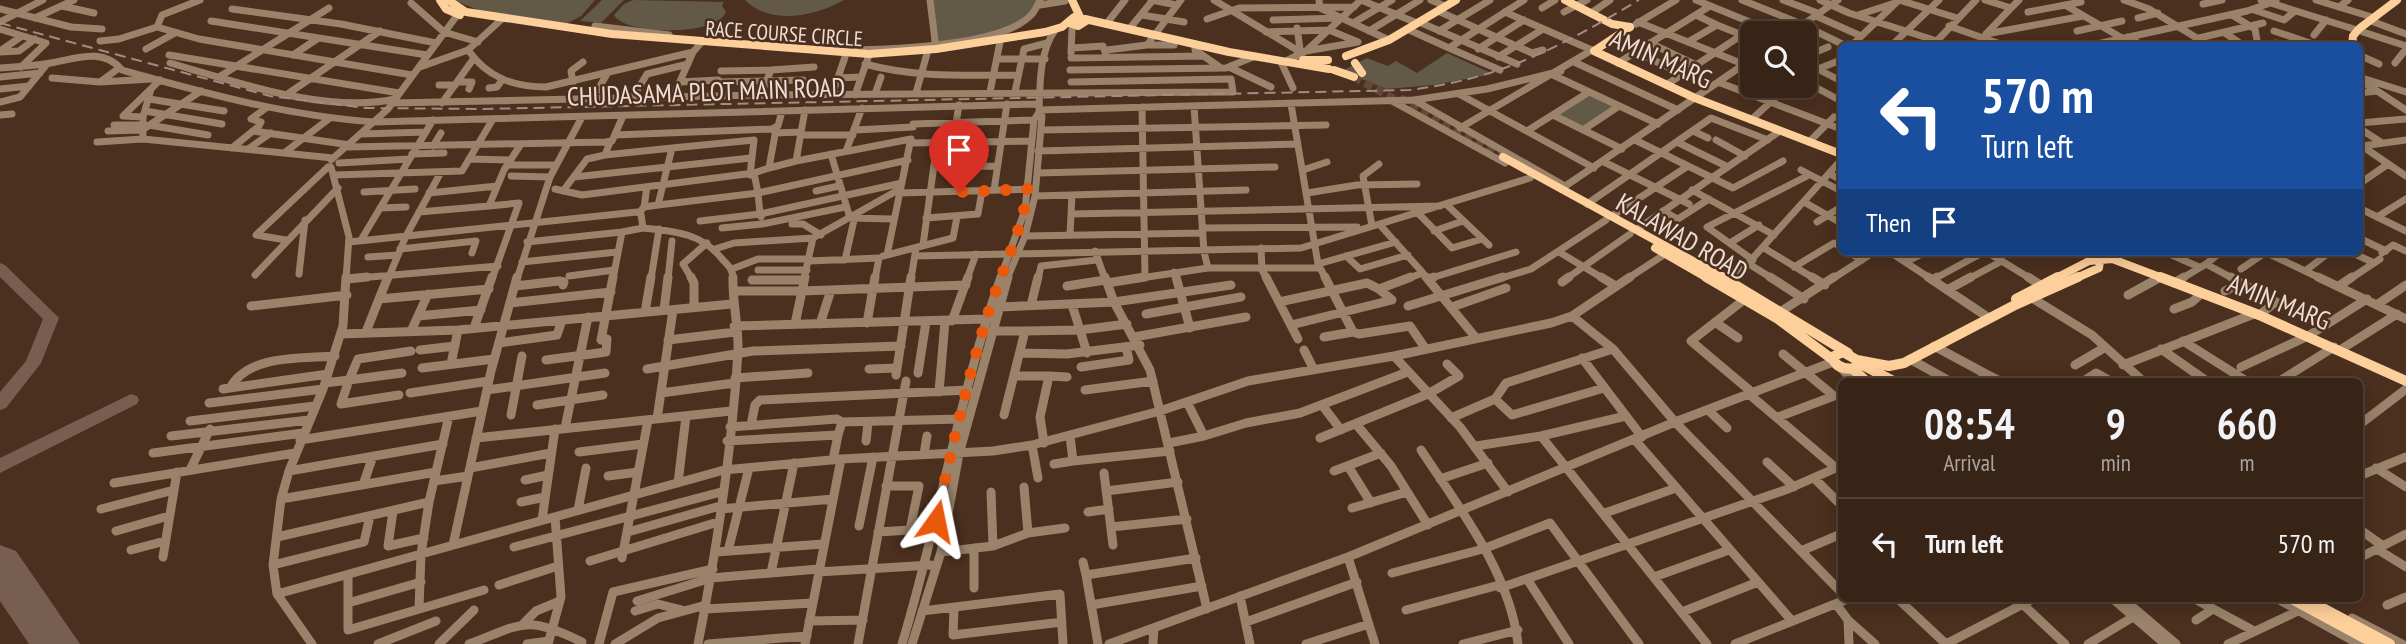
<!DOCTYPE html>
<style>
:root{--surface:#382317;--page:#3f2b20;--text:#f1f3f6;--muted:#aba4a1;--line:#524036}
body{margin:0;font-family:"PT Sans Narrow",sans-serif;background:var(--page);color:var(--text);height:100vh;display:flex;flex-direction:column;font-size:26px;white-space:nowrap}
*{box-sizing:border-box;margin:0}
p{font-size:23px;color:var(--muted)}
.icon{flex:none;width:38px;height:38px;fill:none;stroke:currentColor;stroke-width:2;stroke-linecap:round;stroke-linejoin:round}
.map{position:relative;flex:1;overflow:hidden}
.details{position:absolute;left:1838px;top:378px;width:525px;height:224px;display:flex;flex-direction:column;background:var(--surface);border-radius:10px;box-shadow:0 4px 18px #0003,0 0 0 2px var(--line)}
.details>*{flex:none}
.hud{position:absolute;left:1838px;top:42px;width:525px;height:214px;border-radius:10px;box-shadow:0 4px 18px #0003,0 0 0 2px var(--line);background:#1a4fa0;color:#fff;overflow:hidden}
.tools{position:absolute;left:1740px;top:21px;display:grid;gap:14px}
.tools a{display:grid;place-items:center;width:77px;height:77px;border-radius:10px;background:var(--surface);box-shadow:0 4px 18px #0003,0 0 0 2px var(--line);font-size:35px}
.pin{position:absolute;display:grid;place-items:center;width:60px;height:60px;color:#fff;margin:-72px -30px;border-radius:50% 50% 50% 0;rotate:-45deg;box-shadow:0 0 7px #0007}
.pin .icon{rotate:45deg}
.me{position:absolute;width:77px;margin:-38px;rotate:12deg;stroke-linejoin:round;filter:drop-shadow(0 0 5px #0008)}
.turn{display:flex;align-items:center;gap:24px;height:147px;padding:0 28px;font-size:32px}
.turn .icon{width:91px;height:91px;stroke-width:2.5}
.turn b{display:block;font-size:49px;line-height:60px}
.then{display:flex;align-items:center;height:66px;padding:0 28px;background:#0003;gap:14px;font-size:26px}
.eta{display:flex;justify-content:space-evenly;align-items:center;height:119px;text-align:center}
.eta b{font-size:42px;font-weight:800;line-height:49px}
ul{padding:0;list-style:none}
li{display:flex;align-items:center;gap:21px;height:91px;padding:0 28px;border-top:2px solid var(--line)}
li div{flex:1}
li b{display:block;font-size:26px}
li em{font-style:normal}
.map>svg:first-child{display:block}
</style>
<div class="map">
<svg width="2406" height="644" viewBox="0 0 2406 644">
<rect width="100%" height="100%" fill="#4b2f1f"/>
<path fill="#625a47" d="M454,0H595L581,16L566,24L490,15Z
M602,0H624L601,23L580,21Z
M633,0L724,2L722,6L726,12C715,37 624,35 614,15L624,4Z
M745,0H844C817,16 769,26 745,0Z
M929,0H1040C1010,39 980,38 935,42Z
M1447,53L1493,74L1433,85L1386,89L1342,71L1367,58L1388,66L1396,61L1417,73Z
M1589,92L1619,106L1583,130L1553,115Z"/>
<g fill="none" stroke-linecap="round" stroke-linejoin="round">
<path fill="#775e50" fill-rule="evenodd" d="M0,263L5,265L59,318L41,363L6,408L0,410V392L26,361L43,319L0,277Z
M131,394L137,396L139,400L137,404L0,473V458Z"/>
<path fill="#775e50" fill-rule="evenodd" d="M0,545L16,551L80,644H29L0,601Z"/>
<path stroke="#64493a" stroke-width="8" stroke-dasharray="8 4.5" stroke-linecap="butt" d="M1354,77L1403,104
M1400,98L1503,157"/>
<path stroke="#9a836a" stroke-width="7" d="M200,0L162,15L157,27L199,39L412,75
M930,0L936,49
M1151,0L1177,5
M1214,0L1302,53
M1319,0L1320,8L1389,40
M1361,0L1417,23
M1431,0L1445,6
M1742,0L1804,25
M1783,0L1820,14
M1820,0L1849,13L1937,41
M1899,0L1957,18
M1985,0L2011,8L1987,33
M2124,0L2149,9L2210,46
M2261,0L2357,30
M2316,0L2375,18
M411,3L444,32L478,42
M2203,4L2222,0
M1040,5L1065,1
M2065,5L2122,38
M62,6L94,13
M2339,7L2348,0
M1542,8L1555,0
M2011,8L2019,0
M0,9L71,27L102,29
M232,9L341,24L436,43
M2254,10L2284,20L2295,11
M1438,11L1532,53L1543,50
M1505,12L1594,51
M1564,12L1587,0
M2028,12L2081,2
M1591,13L1610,0
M1142,15L1184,22
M1696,15L1717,25
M1858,15L1895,3
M2232,15L2255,29L2258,46
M1816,16L1861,36
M35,18L74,0
M2138,18L2158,13
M1207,19L1239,8L1354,7
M1273,20L1340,18
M211,21L427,55
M2371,21L2406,34
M0,22L43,0
M1419,22L1517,64
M1638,22L1743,64
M1107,23L1125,0
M1353,23L1392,0
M1636,24L1676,0
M1757,25L1776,33
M1803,25L1846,46
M595,26L669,35
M1949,26L2006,46
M1130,28L1153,0
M1297,28L1300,49L1297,51
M0,29L46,43L21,67
M1407,29L1449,48L1524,0
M1369,31L1420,0
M1439,31L1490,0
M2077,31L2122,21
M2274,31L2319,46
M1266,32L1329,30L1358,42L1306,51
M2363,32L2406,46
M1791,33L1838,0
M2225,33L2244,46
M1986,34L2083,16
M2314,35L2326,20
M2128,37L2143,46
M2199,38L2263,23
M100,41L119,39L157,27
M1688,42L1717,25L1742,35
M1650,43L1696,65
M2276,43L2284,46
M1147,45H1174
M1195,45V50L1221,68
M1851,46L1899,0
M1891,46L1939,0
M1932,46L1976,0
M2088,46L2247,11L2276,1
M2182,46L2203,41
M1072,48L1103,46L1106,55
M1449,48L1500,70
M146,49L175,33
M1478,49L1524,20
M468,50C487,77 513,87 546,87L693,52L702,42
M856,50C897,49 1004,46 1032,14C1035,11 1038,4 1040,0
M1107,50L1147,45L1181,0
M0,51L22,36
M0,52L19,51L35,39
M1636,52L1683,74
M1071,53L1072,29
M169,55L399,93
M293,55L317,39
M2359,55L2379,64
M1498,57L1543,29
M1804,57L1828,47
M1071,58L1203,56
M997,59H1045
M1288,60L1306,51L1361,0
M1281,62L1293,88
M1574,62L1678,110
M1804,62L1841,81
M170,63C236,82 326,114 395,99
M1618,63L1710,6
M2395,63L2406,49
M865,64C916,78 966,75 1018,75
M420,67L468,50L502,19
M1229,67L1271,87
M0,68C15,67 30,66 44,64C71,61 101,45 122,70C205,93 287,116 374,122L1039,104
M119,68L100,82L152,79
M1818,69L1841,60
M1070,70L1226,68L1253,57
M721,71L771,70
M1553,75L1658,124
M0,77L40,73
M219,77L329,8
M52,78L100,82
M837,78L860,77
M2362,78L2406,92
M2359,79L2406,110
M1804,81L1841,101
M457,82H472L469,89
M573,82L571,71L583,62
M680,82L718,80
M717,82L803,80
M1718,82L1841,129
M439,85H455
M1666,85L1757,25L1696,0
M1753,86L1779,95
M489,88L497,87L502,80
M0,89L29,86
M151,89L143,117V139L333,158
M990,92L1000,42
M1015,92L1024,49L1047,43
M289,93L380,31
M916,93L928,50
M2359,93L2377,91
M875,94L881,77
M1459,94L1594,168
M761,95L771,70L814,67
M832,95L845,57
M855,95L868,58
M633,97L647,74L688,64
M673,97L693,52
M593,98L607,74
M149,99L224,111
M1414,100L1565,186
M1392,101L1505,163
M0,102L20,97L47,64
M392,103L758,95L1233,92L1231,79L1071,82
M442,103L474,58
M1291,104L1318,264L1326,279
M1142,107L1145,276
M1039,110L1414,100L1487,89L1561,71
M145,111L222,124
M0,115L12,114
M1553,115L1622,149
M143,117L123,116L160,80
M1751,120L1788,86
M2359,123L2406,119
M913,124L1034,120
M114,125H143
M149,125L208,135
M1460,128L1592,50
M2359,128L2382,143
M776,129L769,168L796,161L805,110
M855,130L913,127
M1041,130L1326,125
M1583,130L1619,106
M108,131L142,130L201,91
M253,131L350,145
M1527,131L1589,92
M1693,131L1708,138
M775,133L801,132
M362,134L426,132
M615,135L772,129L778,126L782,111
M801,135H853
M1635,140L1733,188L1783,161
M1716,140L1745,156
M97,142L143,139
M610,142L605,155L672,148L658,205L644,207L639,213
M953,142L959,105
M1677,142L1728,167
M1809,142L1834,117
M2359,144L2406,176
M433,146L441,133
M2362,146L2406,140
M348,147L605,142L612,141L623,116
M232,148L259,126L261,122L251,119L266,108
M672,148L754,140L750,175
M248,149L271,133
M846,151L862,108
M1038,151L1298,144
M284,153L330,118
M412,154L444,153
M831,154L850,218L892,219
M469,159L511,160
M331,160L388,109L461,10
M796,161L911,139L910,143L1031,141
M1604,162L1689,204
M339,163L409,159
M507,165H554
M331,167L349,237L346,279
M934,167L997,166
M769,168L754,173L758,193L908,160
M1303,170L1327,162
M1801,170L1841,191
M1037,173L1275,167
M1830,174L1841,180
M335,175L462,171L493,119
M511,176L550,177L517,279
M550,177L582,117
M574,177L751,158
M2359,184L2388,164
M555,189L582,195L754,173
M1561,189L1752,59
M994,190L1007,104
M1692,190L1774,235
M563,191L587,159L605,155
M816,191L839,186
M364,192L415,189
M959,192L969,142
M429,193L497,186
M899,193L1033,189
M1307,193L1357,185L1417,184
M1035,196L1246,190
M1804,202L1841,223
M1587,204L1711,118L1768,140
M658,205L758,193L760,214L902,183
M1447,205L1489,245
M489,206L519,203L492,279
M644,207L647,187
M380,208L406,207
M2359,208L2406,231
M1663,211L1678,219L1709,199
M419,212L489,206L504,170L521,144
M1418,213L1452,248L1482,239
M1073,214L1440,206
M1612,216L1688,166
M2377,217L2406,199
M926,218L978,214L982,191
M700,221L760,214L761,217
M1817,222L1841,207
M792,224H803L821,235
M1380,225L1423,273L1406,279
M1372,226L1363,176L1379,164
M722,228L762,224L845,207
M1202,228L1357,227
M1636,230L1780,131
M1434,231L1463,221
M1070,234L1072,195
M1025,236L1203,233
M2359,238L2386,251
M286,240L256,235L328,167
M361,240L433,120
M349,242L637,212L641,214L643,228C675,231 702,233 723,260C729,266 733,270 733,279
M527,242L622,232
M1730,243L1759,225
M923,245L937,143
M1261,248L1262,270L1267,279
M1764,248L1815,279
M400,249L476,241L472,253
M715,249L734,243L813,238L900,189
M1095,251L1105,279
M1559,252L1604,279
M1848,252L1862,260
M1890,252L1931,279
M1987,252L2031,279
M2165,252L2199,267
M2265,252L2322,279
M2351,252L2374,263
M2382,253L2393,245L2406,251
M887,255L910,143
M883,256L953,238L957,217
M915,256L1301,248L1530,178
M1346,256L1360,269L1408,255
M368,257L398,255
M1997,258L2007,252
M845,260L854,220
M1753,260L1707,227L1809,175
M809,261L879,258L875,279
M522,262L617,252
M1905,262L1926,252
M1318,264L1396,242
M1749,264L1773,279
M2206,264L2221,252
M1794,267L1834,243L1841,247
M1208,268H1319
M732,269L758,259H809
M2241,269L2266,252
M758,270H807
M2305,271L2330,252
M1174,272L1176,279
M299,274L305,220
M255,275L338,188
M569,276L614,270
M1425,276L1428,279
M347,279L498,266
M388,279L406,236L441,172
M613,279L622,232L643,228
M651,279L659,229
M668,279L672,241
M692,279L683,264L707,243
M804,279L813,238
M911,279L916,248
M967,279L976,254
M1000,279L1025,210L1034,120L1039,112
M1007,279L1025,236L1035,196L1042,116L1039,112C1040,85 1039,53 1055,30
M1038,279L1041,266L1097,260
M1134,279L1208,268L1204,252L1194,106
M1428,279L1516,252
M1498,279L1531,269L1606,220
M1566,279L1630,234
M1627,279L1665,254
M1734,279L1841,160
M1832,279L1874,252
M1934,279L1984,252
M1968,279L2002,261
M2181,279L2206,264L2234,279
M2350,279L2380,259"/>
<path stroke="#9a836a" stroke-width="9" d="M691,277L694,283V307
M1105,277L1114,302L1150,370L1207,609
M1176,277L1190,328
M1266,277L1298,339
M1325,277L1353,332L1359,334L1410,326L1425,348
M1426,277L1476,338
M1601,277L1616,286
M1770,277L1804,299
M1812,277L1825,285
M1928,277L1989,318
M2028,277L2039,284
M2318,277L2406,319
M347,279L367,277
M1428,279L1434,277
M752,280H804
M1932,280L1937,277
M1562,282L1569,277
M1731,282L1736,277
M1107,283L1145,277
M2174,283L2184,277
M2241,283L2276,302L2259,315
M515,286L559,281L564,282L563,285
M1067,286L1105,280
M2339,286L2352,277
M1947,290L1971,277
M735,291H802L805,277
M2225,291L2241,283L2231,277
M2128,295L2159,278
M2032,298L2092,335L2144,382
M379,299L388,277
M1745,299L1691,341L1754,394
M1279,302L1367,283L1379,289L1411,277
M2276,302L2289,308
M510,303L611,292
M2378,304L2406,285
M1031,305L1038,277
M1072,305L1080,330L1127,324
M251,306L347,295
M1408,306L1503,277
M999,307L1114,302L1231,285
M1452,307L1506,288
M2174,309L2192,302L2201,294
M664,310L668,277
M645,312L651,277
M1780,312L1834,277
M1146,314L1241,297
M2302,314L2324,326
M418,316L481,310
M1572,316L1613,349L1675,422L1841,592
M952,321L968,277
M1715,322L1738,338
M867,323L875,277
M795,324L802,291L966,285
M820,324L831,290
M1291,325L1392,300L1379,289
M734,326L986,319
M474,328L492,277
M412,329L428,294
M992,331H1025L1004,415
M1025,331L1080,330L1087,353
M366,332L379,299L489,289
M341,334L458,330L732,304
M1134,337L1246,317
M1324,337L1353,332
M601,340L613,277
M668,340L735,332
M2183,341L2248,382
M499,343L557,335L562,320
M1934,346L1986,374L1978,382
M2161,349L2208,382
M420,350L455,346
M1304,350L1313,368
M2340,350L2397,314
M1020,353L1067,354L1140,345
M1394,356L1460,427L1508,492
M1582,358L1642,437
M1910,359L1951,382
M546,360L606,352L607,339
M451,364L458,330
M2075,365L2104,348
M2123,365L2254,314
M1081,367L1129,360L1126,347
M1840,367L1855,382
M2241,367L2308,336L2367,299
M422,368L494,359
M647,369L753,351L901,346
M869,369L897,368
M918,373L926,322
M1986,374L2002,382
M896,375L911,277
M1014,376H1049L1040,417L1044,443
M1049,376L1067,377
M735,378L808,373
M2082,382L2096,373L2112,382
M2278,382L2334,347
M325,383L349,380L358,359L411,351
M230,388C248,354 302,359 335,356
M223,389L328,374
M487,390L605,373
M1085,390L1153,381
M939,392L945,321
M410,393L489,381
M661,393L734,383
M399,395L341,404L349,380L402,373
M1495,399L1512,415L1604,388
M209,403L323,389
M537,405L603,395
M1322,405L1341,430
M1708,410L1727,428
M511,415L522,356
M1626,416L1541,436L1707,644
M1778,417L1834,396L1783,354
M1451,418L1495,399L1506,383L1613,349
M657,419L673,310
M190,421L315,406
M842,422L961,419
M1356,424L1391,466L1428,525
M751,425L755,405L760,400L968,390
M2359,425L2406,389
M730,427L837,419L842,422L838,435
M565,428L588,317
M171,436L309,420
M1070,436L1073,461L1170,451
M1204,436L1246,423L1300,413L1405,373
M476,438L731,411
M1320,438L1428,394L1459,376L1447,364
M300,440L482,411
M1635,440L1792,621
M727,441L838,435L833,460
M866,441L868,423
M1169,443L1204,436L1187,402
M1032,445L1038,478
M1476,446L1541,436
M1421,450C1460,509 1510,573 1518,644
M579,452L643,444
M153,453L303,433
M924,454L927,436
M1767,462L1794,487
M1054,464L1073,461
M1348,466L1371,503
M470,468L551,453
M2376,468L2406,487
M190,470L210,429
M289,471L443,444
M1334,471L1381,453
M1104,473L1113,545
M608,476L638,472
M2359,476L2406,457
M1440,479L1488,463
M1815,479L1841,505
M525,480L548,475
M434,481L468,476
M114,483L295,453
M678,483L686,416
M363,485L373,456
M1106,491L1178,482
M991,492L993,546
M281,499L436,472
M429,502L449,416
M521,502L545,497
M1352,508L1407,492
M101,509L174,490
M720,509L833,499
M578,510L586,468
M393,511L388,546L424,538
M1088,512L1109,509
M1605,513L1676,488
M542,520L555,429
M859,526L873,457
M1111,527L1187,519
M2359,529L2383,546
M116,531L169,516
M628,532L720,506
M878,532L910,530L919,486H886
M1028,533L1065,528
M277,537L429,502L421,554L419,609
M453,545L491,371L517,277
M514,547L721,492
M974,548V588
M2377,549L2406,567
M131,550L165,541
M728,551L749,468
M1801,551L1841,534
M716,552L823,544
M941,552L993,546L1028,533L1024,487
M163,557L177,472
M1348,557L1375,644
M622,558L648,420
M2359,558L2406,534
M590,561L718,522
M1083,562L1086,575
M273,565L364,542L370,516
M818,572L931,565
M771,573L794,463
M1392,573L1483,549L1550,523L1639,644
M348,575V630L484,590
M1654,577L1729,550
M1527,579L1569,644
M499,585L558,566
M1500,588L1788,489L1836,468L1750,395
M277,594L724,470L841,459L993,451L1032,445L1160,411L1248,381L1394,356L1551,323L1572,316L1630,277
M1240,596L1250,644
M1897,598L1946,644
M2016,598L2065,644
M2112,598L2165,644
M2122,598L2176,644
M2193,598L2254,631
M2276,598L2359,644
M637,601L711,578L819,569
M348,603L421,582
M1836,604L1848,620L1849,644
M1091,605L1202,586
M2387,605L2406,597
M954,608L953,635L1062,622
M705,609L813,603
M1406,610L1499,585
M635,611L658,604L682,610
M922,611L1060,594L1063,644
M1682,612L1758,582
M2352,618L2402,644
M1848,620L1875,644
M2196,620L2213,609
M809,621L863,620
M1246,622L1357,582
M524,623L536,611L560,601
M312,644L277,594L273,565L281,499L289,471L323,389L343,326L346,277
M378,644L436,621
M439,644L474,610
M469,644C523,624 525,614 582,642L579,644
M527,644L549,641
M548,644L561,597L555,517
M599,644L613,592L713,569
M615,644L658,618L706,605
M698,644C717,548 732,450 738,352C739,327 732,302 733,277
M708,644L807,636
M805,644L841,459
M858,644L906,381
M902,644C939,523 958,397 1001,277
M912,644L941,552L959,454L1008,277
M1098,644L1086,575L1196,558
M1109,644L1348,557L1675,422L1833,362
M1153,644L1154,628
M1306,644L1369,624
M1463,644L1518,630
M1735,644L1850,598
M1946,644L2035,598
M2088,644L2133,617
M2228,644L2298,611"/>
<path stroke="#fdcf9a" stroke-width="8" d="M440,0L446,9L460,15
M448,0L466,12L612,34L869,54L936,49L1045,32L1062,27L1074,17L1086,21L1078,26L1069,23
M1072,0L1080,17
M1565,0L1612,24L1630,27
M1085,19L1229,52L1329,69
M1630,27L1594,51L1695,98L1841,154
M2360,28L2397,0
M2352,46L2353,36L2358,30
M1346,56L1389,40L1456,0
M1303,60H1328
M1355,63L1362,73
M1334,70L1354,77
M1503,157L1726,279
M1655,248L1709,279
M2094,252L2165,279
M2054,279L2089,261L2112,259L2119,252
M2074,279L2099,268L2100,261"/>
<path stroke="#fdcf9a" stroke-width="10" d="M1706,277L1778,319L1832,359
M1722,277L1848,353
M2160,277L2259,315L2406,381
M2016,299L2058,277
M1843,352L1857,360L1856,368C1845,370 1836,368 1832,357Z
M1857,360L1889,366L1904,363L2013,306L2078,277
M1859,363L1895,382
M1853,369L1867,382
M2290,598L2375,644
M2304,598L2390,644"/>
<path stroke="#a38c80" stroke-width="2" stroke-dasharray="11 6" stroke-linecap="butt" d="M0,23L270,96L366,108L481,109L1410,90C1503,78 1560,47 1639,0"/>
</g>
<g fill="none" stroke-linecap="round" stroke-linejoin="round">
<path stroke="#ea580c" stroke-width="12" stroke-dasharray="0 21.6" d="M936,521C951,453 966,384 987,317C1000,274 1022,233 1028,189L959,192"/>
</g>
<g text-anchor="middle" stroke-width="5" stroke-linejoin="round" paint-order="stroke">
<g font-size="21" fill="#efddd3" stroke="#4b2f1f">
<text transform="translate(784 34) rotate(4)" y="7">RACE COURSE CIRCLE</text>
</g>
<g font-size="26" fill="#efddd3" stroke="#4b2f1f">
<text transform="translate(1661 59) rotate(24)" y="9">AMIN MARG</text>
<text transform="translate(706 92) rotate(-2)" y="9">CHUDASAMA PLOT MAIN ROAD</text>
<text transform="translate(1682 237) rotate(30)" y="9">KALAWAD ROAD</text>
<text transform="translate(2279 302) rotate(22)" y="9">AMIN MARG</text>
</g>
</g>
</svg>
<div class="tools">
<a><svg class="icon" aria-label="search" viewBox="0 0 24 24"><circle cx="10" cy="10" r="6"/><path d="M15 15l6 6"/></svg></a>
</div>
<div class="pin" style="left:959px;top:192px;background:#d93025"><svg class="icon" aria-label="arrive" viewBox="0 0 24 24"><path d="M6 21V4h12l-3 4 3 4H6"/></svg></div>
<svg class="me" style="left:936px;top:521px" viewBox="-20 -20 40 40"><path d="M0-17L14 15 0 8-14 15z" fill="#ea580c" stroke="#fff" stroke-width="4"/></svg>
<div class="hud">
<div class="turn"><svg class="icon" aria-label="left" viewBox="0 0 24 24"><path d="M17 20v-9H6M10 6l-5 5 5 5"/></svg><div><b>570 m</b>Turn left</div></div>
<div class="then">Then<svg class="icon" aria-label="arrive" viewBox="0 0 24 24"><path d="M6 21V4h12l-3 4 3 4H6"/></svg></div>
</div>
<section class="details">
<div class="eta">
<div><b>08:54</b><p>Arrival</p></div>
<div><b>9</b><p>min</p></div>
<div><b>660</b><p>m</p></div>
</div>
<ul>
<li><svg class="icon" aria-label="left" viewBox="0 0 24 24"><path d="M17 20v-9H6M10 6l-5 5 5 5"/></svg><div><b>Turn left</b></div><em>570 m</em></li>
</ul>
</section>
</div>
